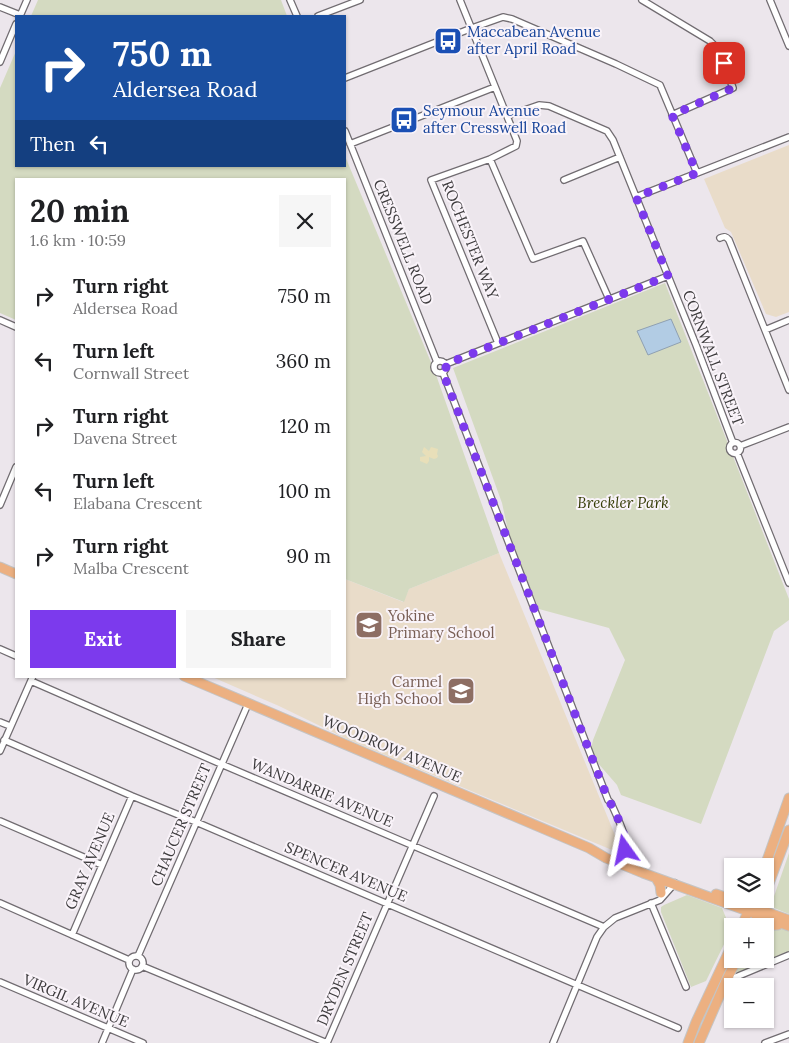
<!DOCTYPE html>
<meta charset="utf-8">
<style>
:root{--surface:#fff;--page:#f6f6f6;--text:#202124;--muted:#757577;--accent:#7c3aed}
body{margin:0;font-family:Lora,serif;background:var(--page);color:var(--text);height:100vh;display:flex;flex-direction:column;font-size:19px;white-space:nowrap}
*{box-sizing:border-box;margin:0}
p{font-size:16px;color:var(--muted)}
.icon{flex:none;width:28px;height:28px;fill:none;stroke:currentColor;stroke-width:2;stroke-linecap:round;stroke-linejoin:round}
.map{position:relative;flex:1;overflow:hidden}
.side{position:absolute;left:15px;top:178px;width:331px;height:500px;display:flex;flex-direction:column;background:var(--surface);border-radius:0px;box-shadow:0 1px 4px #0004}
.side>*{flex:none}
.banner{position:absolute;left:15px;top:15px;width:331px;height:152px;border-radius:0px;box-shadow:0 1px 4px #0004;background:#1a4fa0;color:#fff;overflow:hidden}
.controls{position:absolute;left:724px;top:858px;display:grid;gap:10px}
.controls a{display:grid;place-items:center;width:50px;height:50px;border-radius:0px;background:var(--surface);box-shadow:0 1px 4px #0004;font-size:25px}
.pin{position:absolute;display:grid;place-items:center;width:42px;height:42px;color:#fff;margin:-21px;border-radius:10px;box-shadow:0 2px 8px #0006}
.me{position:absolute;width:55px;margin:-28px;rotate:348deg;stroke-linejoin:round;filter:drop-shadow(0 0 4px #0008)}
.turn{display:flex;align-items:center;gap:18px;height:105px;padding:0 15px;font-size:22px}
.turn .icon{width:65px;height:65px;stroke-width:2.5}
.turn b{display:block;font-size:35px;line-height:42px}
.then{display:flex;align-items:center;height:48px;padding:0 15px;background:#0003;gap:10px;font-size:19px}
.round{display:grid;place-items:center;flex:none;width:52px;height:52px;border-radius:0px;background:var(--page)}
.head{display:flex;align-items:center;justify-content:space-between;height:85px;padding:0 15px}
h1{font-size:30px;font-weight:800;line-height:38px}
.cta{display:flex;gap:10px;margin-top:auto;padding:10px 15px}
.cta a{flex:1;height:58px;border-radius:0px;background:var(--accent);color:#fff;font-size:20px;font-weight:800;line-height:58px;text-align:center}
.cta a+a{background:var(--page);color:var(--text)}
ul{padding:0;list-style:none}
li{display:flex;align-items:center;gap:15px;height:65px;padding:0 15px}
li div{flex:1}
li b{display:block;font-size:19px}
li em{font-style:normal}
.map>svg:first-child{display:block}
</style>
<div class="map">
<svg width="789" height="1043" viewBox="0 0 789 1043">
<rect width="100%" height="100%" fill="#ece6ec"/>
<path fill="#e9dcc9" d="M789,145V312L776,317L766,314L731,232L725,228L704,179Z
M499,553L617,840L612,850L347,739L279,706L210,676H345V579L403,602L409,589Z"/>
<path fill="#d4dac1" d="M38,0H281L287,16H31Z
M16,51V166H345V156L435,372L499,553L409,589L404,602L345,579V179H16V320L0,313V88Z
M665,283L789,599V620L774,631L701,824L621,795L617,785L590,754L593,740L625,660L609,628L539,609L510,540L502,503L453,368Z
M789,853V914L774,908L772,902Z
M687,895L722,908L731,930L706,981L691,987L661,912V907L664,905Z
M757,915L789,926V955L726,981L737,959H765V926H754Z"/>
<path fill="#e8dfb9" d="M424,447L429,451L431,447L438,449L437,454L438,456L437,458L434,459L429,457V461L427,464L420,461V457L426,456L422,452Z"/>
<path fill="#b2cce4" stroke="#8fa0b2" d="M671,319L681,342L648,355L637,331Z"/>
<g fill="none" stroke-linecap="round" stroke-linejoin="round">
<defs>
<path id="minor" d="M290,0L297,16
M460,0L517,141L516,146L490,159L431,180L498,343
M642,0L710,41L719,50L733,88L672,115
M770,0L789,46
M0,7L20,15
M20,16L27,0
M318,16L360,0
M0,62L16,24
M345,78L472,28L503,17L512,19L616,64L660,85L697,173
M507,116L539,105L549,106L607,131L613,140L696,345L733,443
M345,131L437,362
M350,144L495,87
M490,159L533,259L583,241L609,299
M564,180L620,157
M636,197L789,137
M720,238C724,236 726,236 729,240L789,390
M0,320L16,327
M765,330L789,320
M434 367a6 6 0 1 1 12 0a6 6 0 1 1-12 0Z
M446,364L668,276
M443,373L608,800L611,803C616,815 626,833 626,845C626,852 622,858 620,864
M729.5 448a5.5 5.5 0 1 1 11 0a5.5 5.5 0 1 1-11 0Z
M740,446L789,427
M737,453L789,583
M0,505L16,467
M0,649L16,656
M31,681L221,764L604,927
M0,722L10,726
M4,740L132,796L196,822L678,1028
M0,751L33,676
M0,821L102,865
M614,862L621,849L622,841
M0,903L129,960
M651,903L686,987
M72,935L132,796
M138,956L248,704
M129 963a7 7 0 1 1 14 0a7 7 0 1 1-14 0Z
M142,966L327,1043
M736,977L789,955
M0,982L143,1043
M102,1043L133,969
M327,1043L434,796
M553,1043L597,937L604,927L615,918L660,900L675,883
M765,1043L789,1034"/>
<path id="primary" d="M0,567L16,574
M184,676L589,848L606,858L643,873L789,926
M626,840L629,844V855L630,863
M765,866L789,798
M656,878L660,885L661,893
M716,894L789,920
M765,894L789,830
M742,926L753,899
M754,926L763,899
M758,926L778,925
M688,1043L696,1022L732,945
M699,1043L726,981L737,959"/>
</defs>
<use href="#minor" stroke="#716c71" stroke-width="8"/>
<use href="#primary" stroke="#c4c4c4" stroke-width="11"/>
<use href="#minor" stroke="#fff" stroke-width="5.5"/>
<use href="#primary" stroke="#ecb081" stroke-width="9"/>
</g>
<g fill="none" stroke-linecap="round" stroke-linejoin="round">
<path stroke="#7c3aed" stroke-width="9" stroke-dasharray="0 16.2" d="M625,850C628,831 611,807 604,789L443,373L446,370V364L668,276L636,197L697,173L672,115L733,88L724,63"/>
</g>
<defs>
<symbol id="bus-square" viewBox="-11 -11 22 22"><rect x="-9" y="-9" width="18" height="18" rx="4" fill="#1a4fb4" stroke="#f9f3f9"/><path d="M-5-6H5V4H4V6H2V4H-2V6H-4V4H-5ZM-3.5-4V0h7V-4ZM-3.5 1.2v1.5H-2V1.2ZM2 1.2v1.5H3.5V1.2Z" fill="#fff"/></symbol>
<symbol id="school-square" viewBox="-11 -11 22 22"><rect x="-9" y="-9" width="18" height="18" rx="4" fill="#8d6e63" stroke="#f9f3f9"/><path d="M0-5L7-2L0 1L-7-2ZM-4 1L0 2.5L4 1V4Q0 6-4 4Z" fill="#fff"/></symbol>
</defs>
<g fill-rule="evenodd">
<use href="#bus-square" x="432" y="25" width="32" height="32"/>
<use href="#bus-square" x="388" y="104" width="32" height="32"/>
<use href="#school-square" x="353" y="609" width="32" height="32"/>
<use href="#school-square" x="445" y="675" width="32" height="32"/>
</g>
<g text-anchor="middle" stroke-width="4" stroke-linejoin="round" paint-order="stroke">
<g font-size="15" fill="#164399" stroke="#f9f3f9" text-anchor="start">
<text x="467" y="37">Maccabean Avenue<tspan x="467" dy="17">after April Road</tspan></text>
<text x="423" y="116">Seymour Avenue<tspan x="423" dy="17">after Cresswell Road</tspan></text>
</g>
<g font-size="15" fill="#3c3a3c" stroke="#f9f3f9">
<text transform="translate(470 240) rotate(68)" y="5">ROCHESTER WAY</text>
<text transform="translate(403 242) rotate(68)" y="5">CRESSWELL ROAD</text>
<text transform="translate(713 358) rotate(69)" y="5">CORNWALL STREET</text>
<text transform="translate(392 749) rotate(23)" y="5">WOODROW AVENUE</text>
<text transform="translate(322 793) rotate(23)" y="5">WANDARRIE AVENUE</text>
<text transform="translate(181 825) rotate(-67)" y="5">CHAUCER STREET</text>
<text transform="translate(90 861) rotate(-67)" y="5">GRAY AVENUE</text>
<text transform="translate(346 872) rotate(23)" y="5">SPENCER AVENUE</text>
<text transform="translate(345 969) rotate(-67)" y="5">DRYDEN STREET</text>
<text transform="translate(76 1001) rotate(23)" y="5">VIRGIL AVENUE</text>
</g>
<g font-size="15" font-style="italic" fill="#353c05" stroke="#f9f3f9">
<text x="623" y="508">Breckler Park</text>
</g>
<g font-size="15" fill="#785e54" stroke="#f9f3f9" text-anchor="start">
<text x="388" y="621">Yokine<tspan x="388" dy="17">Primary School</tspan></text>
<text x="442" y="687" text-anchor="end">Carmel<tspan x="442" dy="17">High School</tspan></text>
</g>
</g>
</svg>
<div class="controls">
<a><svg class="icon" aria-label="layers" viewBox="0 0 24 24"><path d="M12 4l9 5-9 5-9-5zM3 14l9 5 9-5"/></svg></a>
<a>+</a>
<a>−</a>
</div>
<div class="pin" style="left:724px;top:63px;background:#d93025"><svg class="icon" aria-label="arrive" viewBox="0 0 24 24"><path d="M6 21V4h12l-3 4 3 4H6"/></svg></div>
<svg class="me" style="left:625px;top:850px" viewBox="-20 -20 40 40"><path d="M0-17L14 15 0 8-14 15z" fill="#7c3aed" stroke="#fff" stroke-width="4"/></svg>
<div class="banner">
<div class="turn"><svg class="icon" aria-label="right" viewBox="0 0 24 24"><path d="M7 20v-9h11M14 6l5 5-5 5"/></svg><div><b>750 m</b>Aldersea Road</div></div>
<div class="then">Then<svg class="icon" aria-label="left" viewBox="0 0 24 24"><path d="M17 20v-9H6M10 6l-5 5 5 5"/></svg></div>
</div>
<section class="side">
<div class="head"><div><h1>20 min</h1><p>1.6 km · 10:59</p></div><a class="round"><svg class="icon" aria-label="close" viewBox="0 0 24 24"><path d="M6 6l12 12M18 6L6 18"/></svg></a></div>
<ul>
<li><svg class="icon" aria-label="right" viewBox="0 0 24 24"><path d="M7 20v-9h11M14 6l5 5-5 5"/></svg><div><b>Turn right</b><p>Aldersea Road</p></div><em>750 m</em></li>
<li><svg class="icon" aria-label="left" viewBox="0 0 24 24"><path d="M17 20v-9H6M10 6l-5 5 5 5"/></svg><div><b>Turn left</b><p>Cornwall Street</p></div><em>360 m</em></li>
<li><svg class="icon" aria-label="right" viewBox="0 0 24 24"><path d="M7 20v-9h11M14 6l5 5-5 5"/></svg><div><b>Turn right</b><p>Davena Street</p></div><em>120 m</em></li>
<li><svg class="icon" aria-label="left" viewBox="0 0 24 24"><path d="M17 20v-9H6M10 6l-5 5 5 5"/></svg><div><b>Turn left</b><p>Elabana Crescent</p></div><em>100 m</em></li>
<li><svg class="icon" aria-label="right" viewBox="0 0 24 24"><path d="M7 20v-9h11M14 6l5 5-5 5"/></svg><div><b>Turn right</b><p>Malba Crescent</p></div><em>90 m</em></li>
</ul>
<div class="cta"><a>Exit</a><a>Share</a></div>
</section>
</div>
